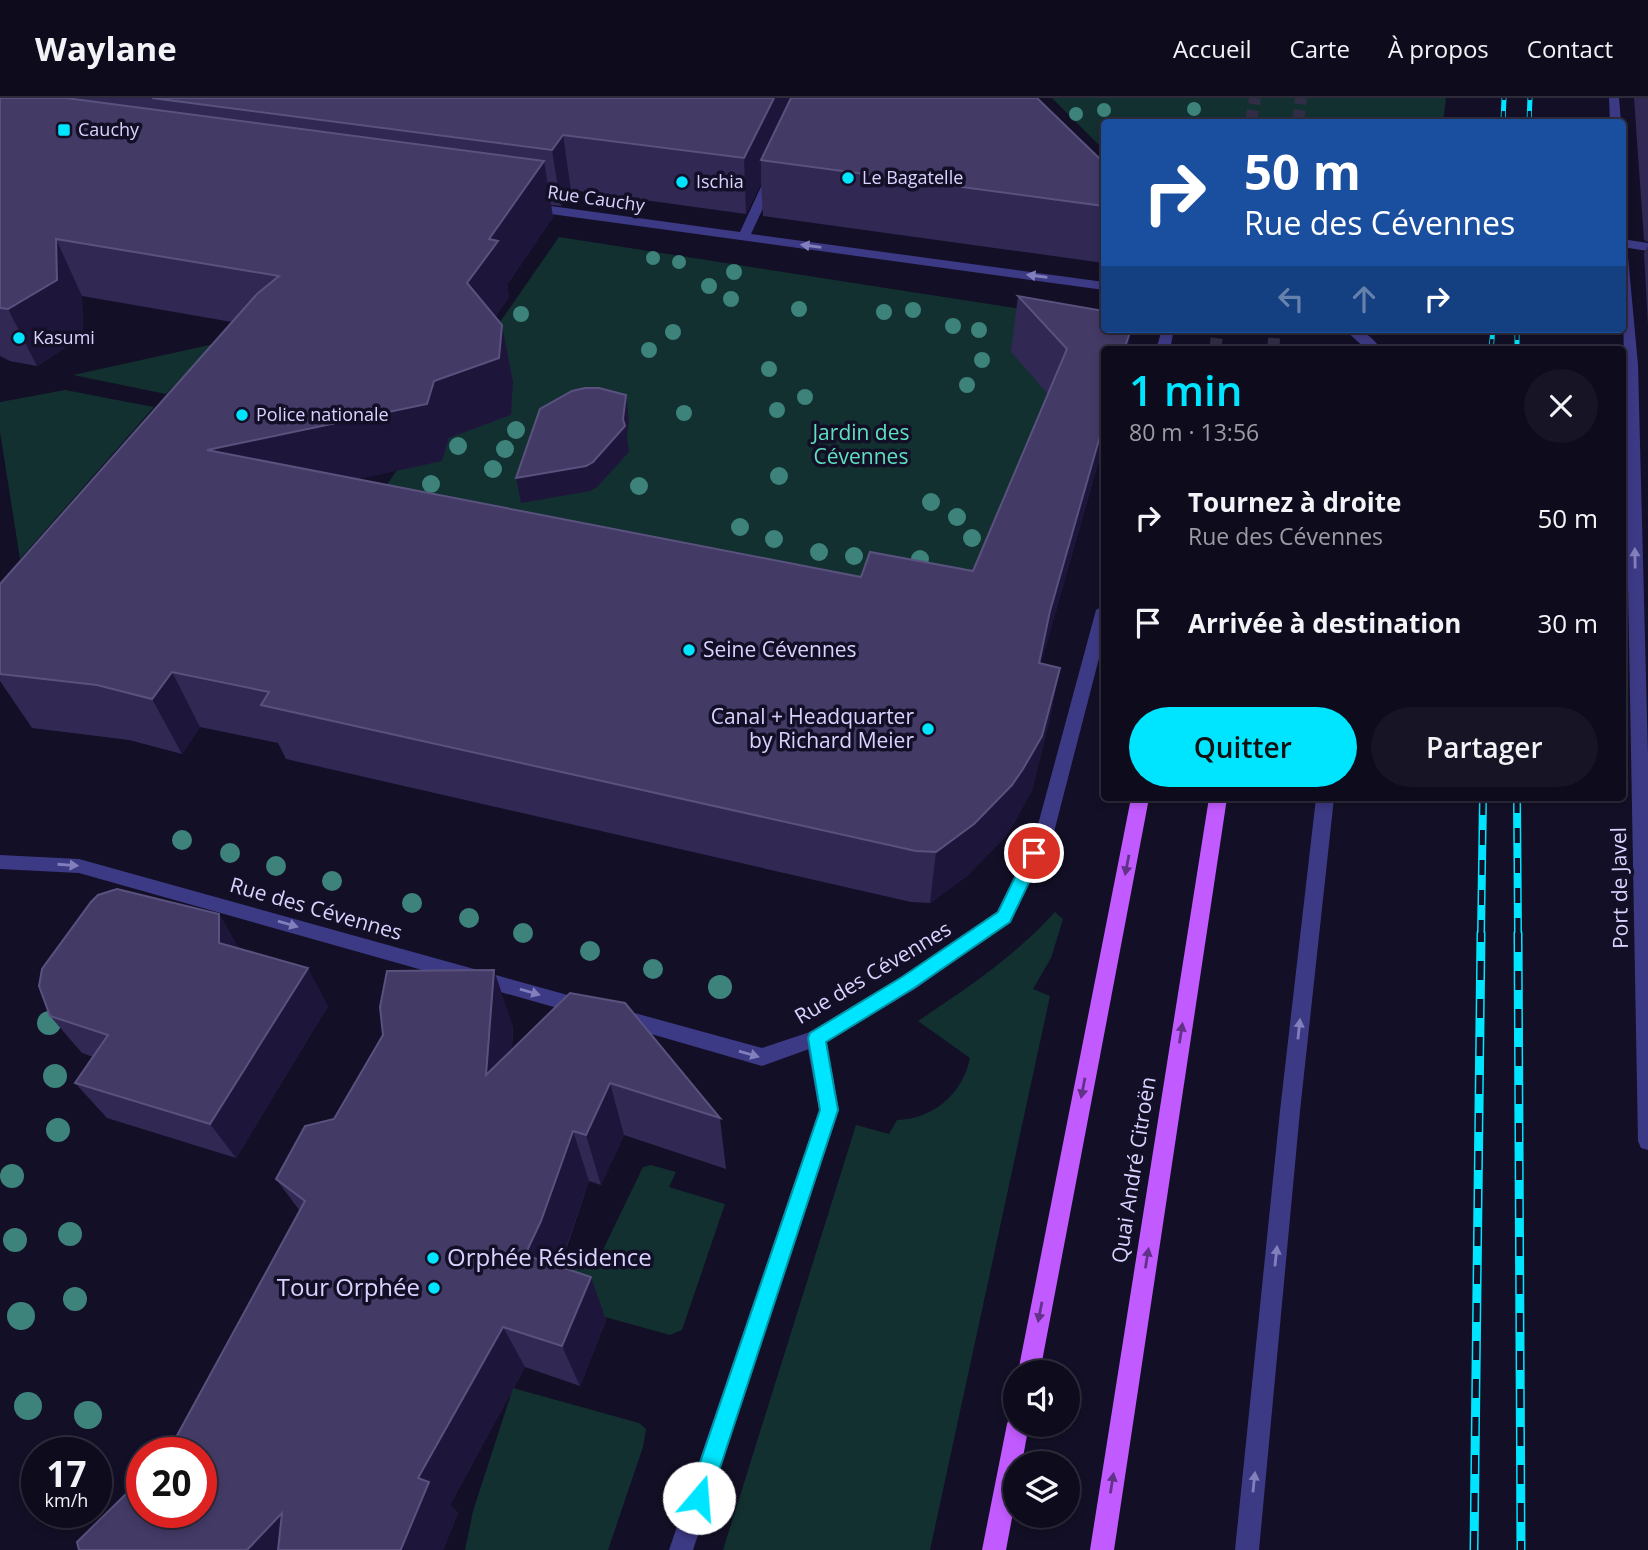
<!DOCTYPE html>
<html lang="fr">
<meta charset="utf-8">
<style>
:root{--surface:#0e0b1c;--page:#171425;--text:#f1f3f6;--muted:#9b9ba3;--line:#2e2b3b;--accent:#00e5ff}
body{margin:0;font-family:"Open Sans",sans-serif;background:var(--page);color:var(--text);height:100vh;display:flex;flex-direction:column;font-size:26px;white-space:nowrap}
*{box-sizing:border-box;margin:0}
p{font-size:23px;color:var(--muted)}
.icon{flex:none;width:38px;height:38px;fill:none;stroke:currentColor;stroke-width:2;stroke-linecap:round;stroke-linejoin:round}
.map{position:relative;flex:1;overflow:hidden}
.drawer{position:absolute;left:1101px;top:248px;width:525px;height:455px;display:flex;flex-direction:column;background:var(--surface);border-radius:7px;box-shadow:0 4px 10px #0003,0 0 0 2px var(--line)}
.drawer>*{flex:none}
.top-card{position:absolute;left:1101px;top:21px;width:525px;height:214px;border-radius:7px;box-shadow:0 4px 10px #0003,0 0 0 2px var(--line);background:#1a4fa0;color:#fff;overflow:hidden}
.fabs{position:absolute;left:1003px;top:1262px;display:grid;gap:14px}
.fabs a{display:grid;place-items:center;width:77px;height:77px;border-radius:50%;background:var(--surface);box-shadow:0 4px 10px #0003,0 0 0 2px var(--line);font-size:35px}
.speed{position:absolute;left:21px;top:1339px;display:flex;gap:14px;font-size:35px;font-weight:700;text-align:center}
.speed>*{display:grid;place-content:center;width:91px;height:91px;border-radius:50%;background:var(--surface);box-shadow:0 4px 10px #0003,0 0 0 2px var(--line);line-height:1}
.speed small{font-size:18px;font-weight:400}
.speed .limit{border:10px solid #d22;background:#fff;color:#111}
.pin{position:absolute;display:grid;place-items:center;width:60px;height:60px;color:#fff;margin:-30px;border:4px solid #fff;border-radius:50%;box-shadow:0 2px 7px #0007}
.me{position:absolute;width:77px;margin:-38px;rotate:18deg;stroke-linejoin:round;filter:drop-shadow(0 0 5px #0008)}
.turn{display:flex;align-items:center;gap:24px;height:147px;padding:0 28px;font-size:32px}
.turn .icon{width:91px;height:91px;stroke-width:2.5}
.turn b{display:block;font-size:49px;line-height:60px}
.lanes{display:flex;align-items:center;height:66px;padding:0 28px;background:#0003;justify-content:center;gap:35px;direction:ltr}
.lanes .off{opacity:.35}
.round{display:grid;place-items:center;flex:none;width:74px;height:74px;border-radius:37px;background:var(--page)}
.head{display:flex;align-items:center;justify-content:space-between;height:119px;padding:0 28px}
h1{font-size:42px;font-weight:600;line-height:52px;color:var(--accent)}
.cta{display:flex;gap:14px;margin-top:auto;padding:14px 28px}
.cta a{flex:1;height:80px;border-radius:42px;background:var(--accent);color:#111;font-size:28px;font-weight:600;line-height:80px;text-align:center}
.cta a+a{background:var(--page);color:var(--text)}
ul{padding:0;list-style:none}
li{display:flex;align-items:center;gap:21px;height:105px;padding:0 28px}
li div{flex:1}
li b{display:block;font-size:26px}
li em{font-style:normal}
header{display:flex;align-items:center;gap:42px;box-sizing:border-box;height:98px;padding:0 35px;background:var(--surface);border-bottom:2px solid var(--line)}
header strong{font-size:33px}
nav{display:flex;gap:38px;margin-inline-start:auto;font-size:24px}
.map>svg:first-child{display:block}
</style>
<header>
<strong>Waylane</strong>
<nav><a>Accueil</a><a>Carte</a><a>À propos</a><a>Contact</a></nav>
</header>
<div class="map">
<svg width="1648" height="1452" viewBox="0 0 1648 1452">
<rect width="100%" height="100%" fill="#130f26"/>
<path fill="#12302f" d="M1052,0H1446L1443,24H1104V52Z
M559,139L1091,222L966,529L370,411Z
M214,246L166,296L73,277Z
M65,292L154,309L20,461L0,334V304Z
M1055,814L1063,821L1051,860L1033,891L1050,898L930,1452H723L856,1027L889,1036L897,1022C934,1021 963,995 970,960L918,923C967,890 1014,859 1055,814Z
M651,1067L676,1074L669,1089L725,1106L682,1232L670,1237L558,1206L580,1152L600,1158L643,1069Z
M513,1290L639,1325L646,1331L643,1349L608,1452H465L473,1413Z"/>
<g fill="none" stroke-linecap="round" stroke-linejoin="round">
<path stroke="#312d47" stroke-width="12" stroke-dasharray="12 6" stroke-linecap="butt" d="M1251,24L1255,0
M1298,24L1301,0
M1215,252L1218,231
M1273,252L1275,231"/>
<path fill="#3d3a85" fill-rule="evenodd" d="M1609,0H1619L1621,24H1610Z
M1622,141L1648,145V153L1622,149Z
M1622,155L1628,159L1638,267L1648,658V1052L1641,1050L1638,1043Z
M816,931L823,934L826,940L839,1012L693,1452H669L819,1012L806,940L809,934Z"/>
<path fill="#3d3a85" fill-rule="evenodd" d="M772,75L778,78L751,136L1104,184V192L529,113L523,109L529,105L740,134L766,78Z
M1162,231H1174L1170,252H1156Z
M1344,231C1360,231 1373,237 1381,252H1367Z
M1104,507V541L1054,734L1010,824L915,891L823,946L762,968L613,925L610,919L613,913L620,911L762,950L810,934L901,879L997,814L1036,734L1096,512Z
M1316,700H1334L1300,1013L1259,1452H1235L1280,1013Z
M0,757L79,761L582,901L589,903L592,909L589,915L582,917L79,775L0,771Z"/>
<path fill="#c25bff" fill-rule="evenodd" d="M1131,700H1149L1040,1274H1018Z
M1209,700H1227L1114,1452H1090Z
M1015,1316V1326H1029L1022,1365H1015V1404L1006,1452H982L1007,1326L1010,1318Z"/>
<defs>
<path id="rail-far2" d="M1503,24L1504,0
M1529,24L1530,0
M1517,231V252
M1491,252L1493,231"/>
<path id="rail-far1" d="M1517,700L1518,837
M1481,837L1483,700"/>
<path id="rail" d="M1518,835L1521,1452
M1474,1452L1481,835"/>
</defs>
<use href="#rail-far2" stroke="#00e5ff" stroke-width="5"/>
<use href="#rail-far1" stroke="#00e5ff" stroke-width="8"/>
<use href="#rail" stroke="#00e5ff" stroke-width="9"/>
<use href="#rail-far2" stroke="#130f26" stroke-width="3.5" stroke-dasharray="11" stroke-linecap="butt"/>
<use href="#rail-far1" stroke="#130f26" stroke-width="5" stroke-dasharray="15" stroke-linecap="butt"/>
<use href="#rail" stroke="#130f26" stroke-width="6" stroke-dasharray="19" stroke-linecap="butt"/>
</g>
<g fill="#3d827b">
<circle cx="1194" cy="11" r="7"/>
<circle cx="1104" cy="12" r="7"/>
<circle cx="1076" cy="16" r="7"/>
<circle cx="653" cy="160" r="7"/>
<circle cx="679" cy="164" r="7"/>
<circle cx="734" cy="174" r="8"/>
<circle cx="709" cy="188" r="8"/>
<circle cx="731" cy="201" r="8"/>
<circle cx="799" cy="211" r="8"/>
<circle cx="913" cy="212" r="8"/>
<circle cx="884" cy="214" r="8"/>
<circle cx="521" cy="216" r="8"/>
<circle cx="953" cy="228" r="8"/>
<circle cx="979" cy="232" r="8"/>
<circle cx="673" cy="234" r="8"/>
<circle cx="649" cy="252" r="8"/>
<circle cx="982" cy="262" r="8"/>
<circle cx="769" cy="271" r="8"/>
<circle cx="967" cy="287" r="8"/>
<circle cx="805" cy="299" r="8"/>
<circle cx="777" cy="312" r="8"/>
<circle cx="684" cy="315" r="8"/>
<circle cx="516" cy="332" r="9"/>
<circle cx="458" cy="348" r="9"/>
<circle cx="505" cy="351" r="9"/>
<circle cx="493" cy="371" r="9"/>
<circle cx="779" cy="378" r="9"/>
<circle cx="431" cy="386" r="9"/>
<circle cx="639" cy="388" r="9"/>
<circle cx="931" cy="404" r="9"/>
<circle cx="957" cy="419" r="9"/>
<circle cx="740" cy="429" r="9"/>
<circle cx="972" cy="440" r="9"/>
<circle cx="774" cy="441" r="9"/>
<circle cx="819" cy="454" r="9"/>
<circle cx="854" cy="458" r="9"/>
<circle cx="920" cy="461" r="9"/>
<circle cx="182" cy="742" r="10"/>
<circle cx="230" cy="755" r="10"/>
<circle cx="276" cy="768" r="10"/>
<circle cx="332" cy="783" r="10"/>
<circle cx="412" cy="805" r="10"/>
<circle cx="469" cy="820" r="10"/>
<circle cx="523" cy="835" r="10"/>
<circle cx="590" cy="853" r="10"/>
<circle cx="653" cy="871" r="10"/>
<circle cx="720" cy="889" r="12"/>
<circle cx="49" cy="925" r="12"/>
<circle cx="55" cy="978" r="12"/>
<circle cx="58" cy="1032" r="12"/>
<circle cx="12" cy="1078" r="12"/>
<circle cx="70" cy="1136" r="12"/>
<circle cx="15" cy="1142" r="12"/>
<circle cx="75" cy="1201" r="12"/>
<circle cx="21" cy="1218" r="14"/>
<circle cx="28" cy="1308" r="14"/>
<circle cx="88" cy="1317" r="14"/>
</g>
<path fill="#312854" d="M0,0H1037L1104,67V165L763,118L761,85L746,116L571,92L561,108L551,107L553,119L507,187L509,199L495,219L502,227L513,284L511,317L449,340L442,363L357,381L861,479L973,473L1048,296L1011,254L1018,198L1104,252V338L1098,365L1041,565L1060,570L1049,624L1032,692L1014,725L1004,740L967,778L930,805L911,804L286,661L278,645L200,629L182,656L129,642L32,630L0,583V486L232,224L82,198L83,238L37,268L10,263L0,258Z
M1634,0H1648V144L1644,142Z
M1648,148V227L1644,155Z
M219,816L239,851L328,908L236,1060L107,1020L75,985L93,959L82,955L50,918Z
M513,928L512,952L720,1020L726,1071L624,1037L601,1087L589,1083L560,1169L591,1179L606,1222L580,1288L525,1269L450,1407L458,1415L443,1452H79L142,1414L300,1113L276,1081L334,1021Z"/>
<path fill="#1d163a" d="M774,0H802L761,62V85L746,116L744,60Z
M563,37L571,92L561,108L552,52Z
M544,63L553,119L507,187L509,199L480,242L467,185L489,141Z
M56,141L82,198L83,238L37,268L8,211Z
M502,227L513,284L511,317L449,340L442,363L231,409L207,352L434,283Z
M1131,231H1132L1128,252H1124Z
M626,297L629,322L627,339L629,354L597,389L590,393L521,405L516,380L623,321Z
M1104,320V338L1098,365L1040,569L1039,565L1050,513Z
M1060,570L1049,624L1032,692L1014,725L1004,740L967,778L930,805L936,754Z
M172,574L200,629L182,656L152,601Z
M219,816L242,856L219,845Z
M308,870L328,908L236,1060L210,1026Z
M494,872L513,928L507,1029L486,977Z
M610,985L624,1037L601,1087L586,1037Z
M573,1033L589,1083L559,1169L525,1157Z
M591,1179L606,1222L580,1288L562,1248Z
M503,1229L525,1269L450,1407L458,1415L443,1452H401L418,1380Z
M282,1415L315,1452H247Z"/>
<path fill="#433a66" stroke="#5a527e" stroke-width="2" d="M0,0H66L544,63L489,141L498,143L467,185L502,227L499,260L434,283L427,306L207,352L861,479L870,454L973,473L1067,251L1018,198L1104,213V231H1131L1124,252H1104V324L1050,513L1039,565L1060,570L1042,638L1023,671L1012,687L974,726L936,754L916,753L261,607L269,594L172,574L152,601L97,587L0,576V486L257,196L279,178L56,141L57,182L8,211L0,210Z
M152,0H774L744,60L563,37L552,52Z
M791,0H1037L1101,62L1104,67V108L761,62Z
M585,290H599L626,297L623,321L625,328L593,364L586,368L516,380L540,311L572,293Z
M117,791L219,816V845L308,870L210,1026L75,985L108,937L50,918L39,888L42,871L91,804L98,797Z
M494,872L486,977L570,895L625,905L720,1020L610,985L586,1037L573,1033L541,1123L525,1157L591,1179L562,1248L503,1229L418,1380L429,1384L401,1451V1452H278L282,1415L247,1452H79L77,1444L132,1390L142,1385V1414H201V1354H168L305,1103L276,1081L305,1028L334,1021L383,937L380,909L387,873Z"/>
<defs><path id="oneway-solid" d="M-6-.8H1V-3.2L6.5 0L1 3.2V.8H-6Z" transform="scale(1.75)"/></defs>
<g fill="#837fbc">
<use href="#oneway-solid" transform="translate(811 148) rotate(-172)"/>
<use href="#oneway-solid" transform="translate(1037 178) rotate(-172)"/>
<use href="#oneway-solid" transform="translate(1635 460) rotate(-91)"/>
<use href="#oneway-solid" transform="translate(68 767) rotate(4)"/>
<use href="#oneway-solid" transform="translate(288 826) rotate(16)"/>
<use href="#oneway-solid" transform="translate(530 894) rotate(16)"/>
<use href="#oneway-solid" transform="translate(1299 931) rotate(-84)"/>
<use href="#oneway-solid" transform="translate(749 956) rotate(16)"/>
<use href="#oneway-solid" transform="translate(1276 1158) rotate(-84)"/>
<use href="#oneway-solid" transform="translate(1254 1384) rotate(-84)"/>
</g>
<g fill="#623188">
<use href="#oneway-solid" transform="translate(1127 767) rotate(101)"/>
<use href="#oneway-solid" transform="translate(1181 935) rotate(-81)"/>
<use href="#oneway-solid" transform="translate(1083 990) rotate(101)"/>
<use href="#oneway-solid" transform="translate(1147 1160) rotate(-81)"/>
<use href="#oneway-solid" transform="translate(1040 1214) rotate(101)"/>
<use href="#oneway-solid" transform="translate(1112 1385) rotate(-81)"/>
</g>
<path fill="#00e5ff" stroke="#0095a6" stroke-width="2" d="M1034,749L1040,751L1043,755L1010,824L914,890L826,944L838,1012L710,1400L707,1408L699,1411L691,1408L688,1400L820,1012L808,940L810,935L902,879L998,814L1029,751Z"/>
<g fill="#00e5ff" stroke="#130f26" stroke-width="2.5">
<rect x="57" y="25" width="14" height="14" rx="3.5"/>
<circle cx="848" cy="80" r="7"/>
<circle cx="682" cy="84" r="7"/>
<circle cx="19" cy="240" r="7"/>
<circle cx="242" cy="317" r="7"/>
<circle cx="689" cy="552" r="7"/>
<circle cx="928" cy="631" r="7"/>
<circle cx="433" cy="1160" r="7"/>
<circle cx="434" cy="1190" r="7"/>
</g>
<g text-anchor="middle" stroke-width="7" stroke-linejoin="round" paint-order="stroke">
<g font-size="18" fill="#d9d4ff" stroke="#130f26" text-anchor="start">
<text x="78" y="38">Cauchy</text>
<text x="862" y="86">Le Bagatelle</text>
<text x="696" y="90">Ischia</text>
<text x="33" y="246">Kasumi</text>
<text x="256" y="323">Police nationale</text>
</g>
<g font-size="18" fill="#d9d4ff" stroke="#130f26">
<text transform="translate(596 101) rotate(8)" y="6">Rue Cauchy</text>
</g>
<g font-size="21" fill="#5fe0c0" stroke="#130f26">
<text x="861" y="342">Jardin des<tspan x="861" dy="24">Cévennes</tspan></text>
</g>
<g font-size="21" fill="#d9d4ff" stroke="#130f26" text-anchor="start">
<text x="703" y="559">Seine Cévennes</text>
<text x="914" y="626" text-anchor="end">Canal + Headquarter<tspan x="914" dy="24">by Richard Meier</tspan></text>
</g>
<g font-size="21" fill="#d9d4ff" stroke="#130f26">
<text transform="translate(1620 790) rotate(-91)" y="7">Port de Javel</text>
<text transform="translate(316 811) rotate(16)" y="7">Rue des Cévennes</text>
<text transform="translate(873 875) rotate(-31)" y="7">Rue des Cévennes</text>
<text transform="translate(1134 1072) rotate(-81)" y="7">Quai André Citroën</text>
</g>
<g font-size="24" fill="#d9d4ff" stroke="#130f26" text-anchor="start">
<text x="447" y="1168">Orphée Résidence</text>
<text x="420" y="1198" text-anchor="end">Tour Orphée</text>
</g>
</g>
</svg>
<div class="fabs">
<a><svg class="icon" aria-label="sound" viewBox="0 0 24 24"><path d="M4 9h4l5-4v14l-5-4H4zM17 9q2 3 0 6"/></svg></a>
<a><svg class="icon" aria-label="layers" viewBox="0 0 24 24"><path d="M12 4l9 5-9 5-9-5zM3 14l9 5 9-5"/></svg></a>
</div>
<div class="speed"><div>17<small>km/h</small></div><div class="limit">20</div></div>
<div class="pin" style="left:1034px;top:755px;background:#d93025"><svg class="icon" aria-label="arrive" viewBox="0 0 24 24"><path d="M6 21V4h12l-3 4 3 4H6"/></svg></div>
<svg class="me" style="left:699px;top:1400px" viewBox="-20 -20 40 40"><circle r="19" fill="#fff"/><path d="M0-13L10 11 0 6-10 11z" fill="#00e5ff"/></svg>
<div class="top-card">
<div class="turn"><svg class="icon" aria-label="right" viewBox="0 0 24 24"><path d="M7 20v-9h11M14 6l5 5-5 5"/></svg><div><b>50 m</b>Rue des Cévennes</div></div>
<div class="lanes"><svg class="icon off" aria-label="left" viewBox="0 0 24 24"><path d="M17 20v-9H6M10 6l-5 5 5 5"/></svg><svg class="icon off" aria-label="ahead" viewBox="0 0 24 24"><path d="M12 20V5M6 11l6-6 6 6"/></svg><svg class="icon" aria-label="right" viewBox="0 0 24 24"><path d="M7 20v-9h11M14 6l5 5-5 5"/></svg></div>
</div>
<section class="drawer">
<div class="head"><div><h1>1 min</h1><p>80 m · 13:56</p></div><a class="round"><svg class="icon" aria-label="close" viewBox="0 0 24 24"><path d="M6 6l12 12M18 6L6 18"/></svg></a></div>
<ul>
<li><svg class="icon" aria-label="right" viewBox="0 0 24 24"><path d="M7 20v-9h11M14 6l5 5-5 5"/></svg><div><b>Tournez à droite</b><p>Rue des Cévennes</p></div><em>50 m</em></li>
<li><svg class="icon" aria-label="arrive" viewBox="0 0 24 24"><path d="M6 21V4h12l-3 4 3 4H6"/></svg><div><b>Arrivée à destination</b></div><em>30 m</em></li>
</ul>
<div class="cta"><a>Quitter</a><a>Partager</a></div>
</section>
</div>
